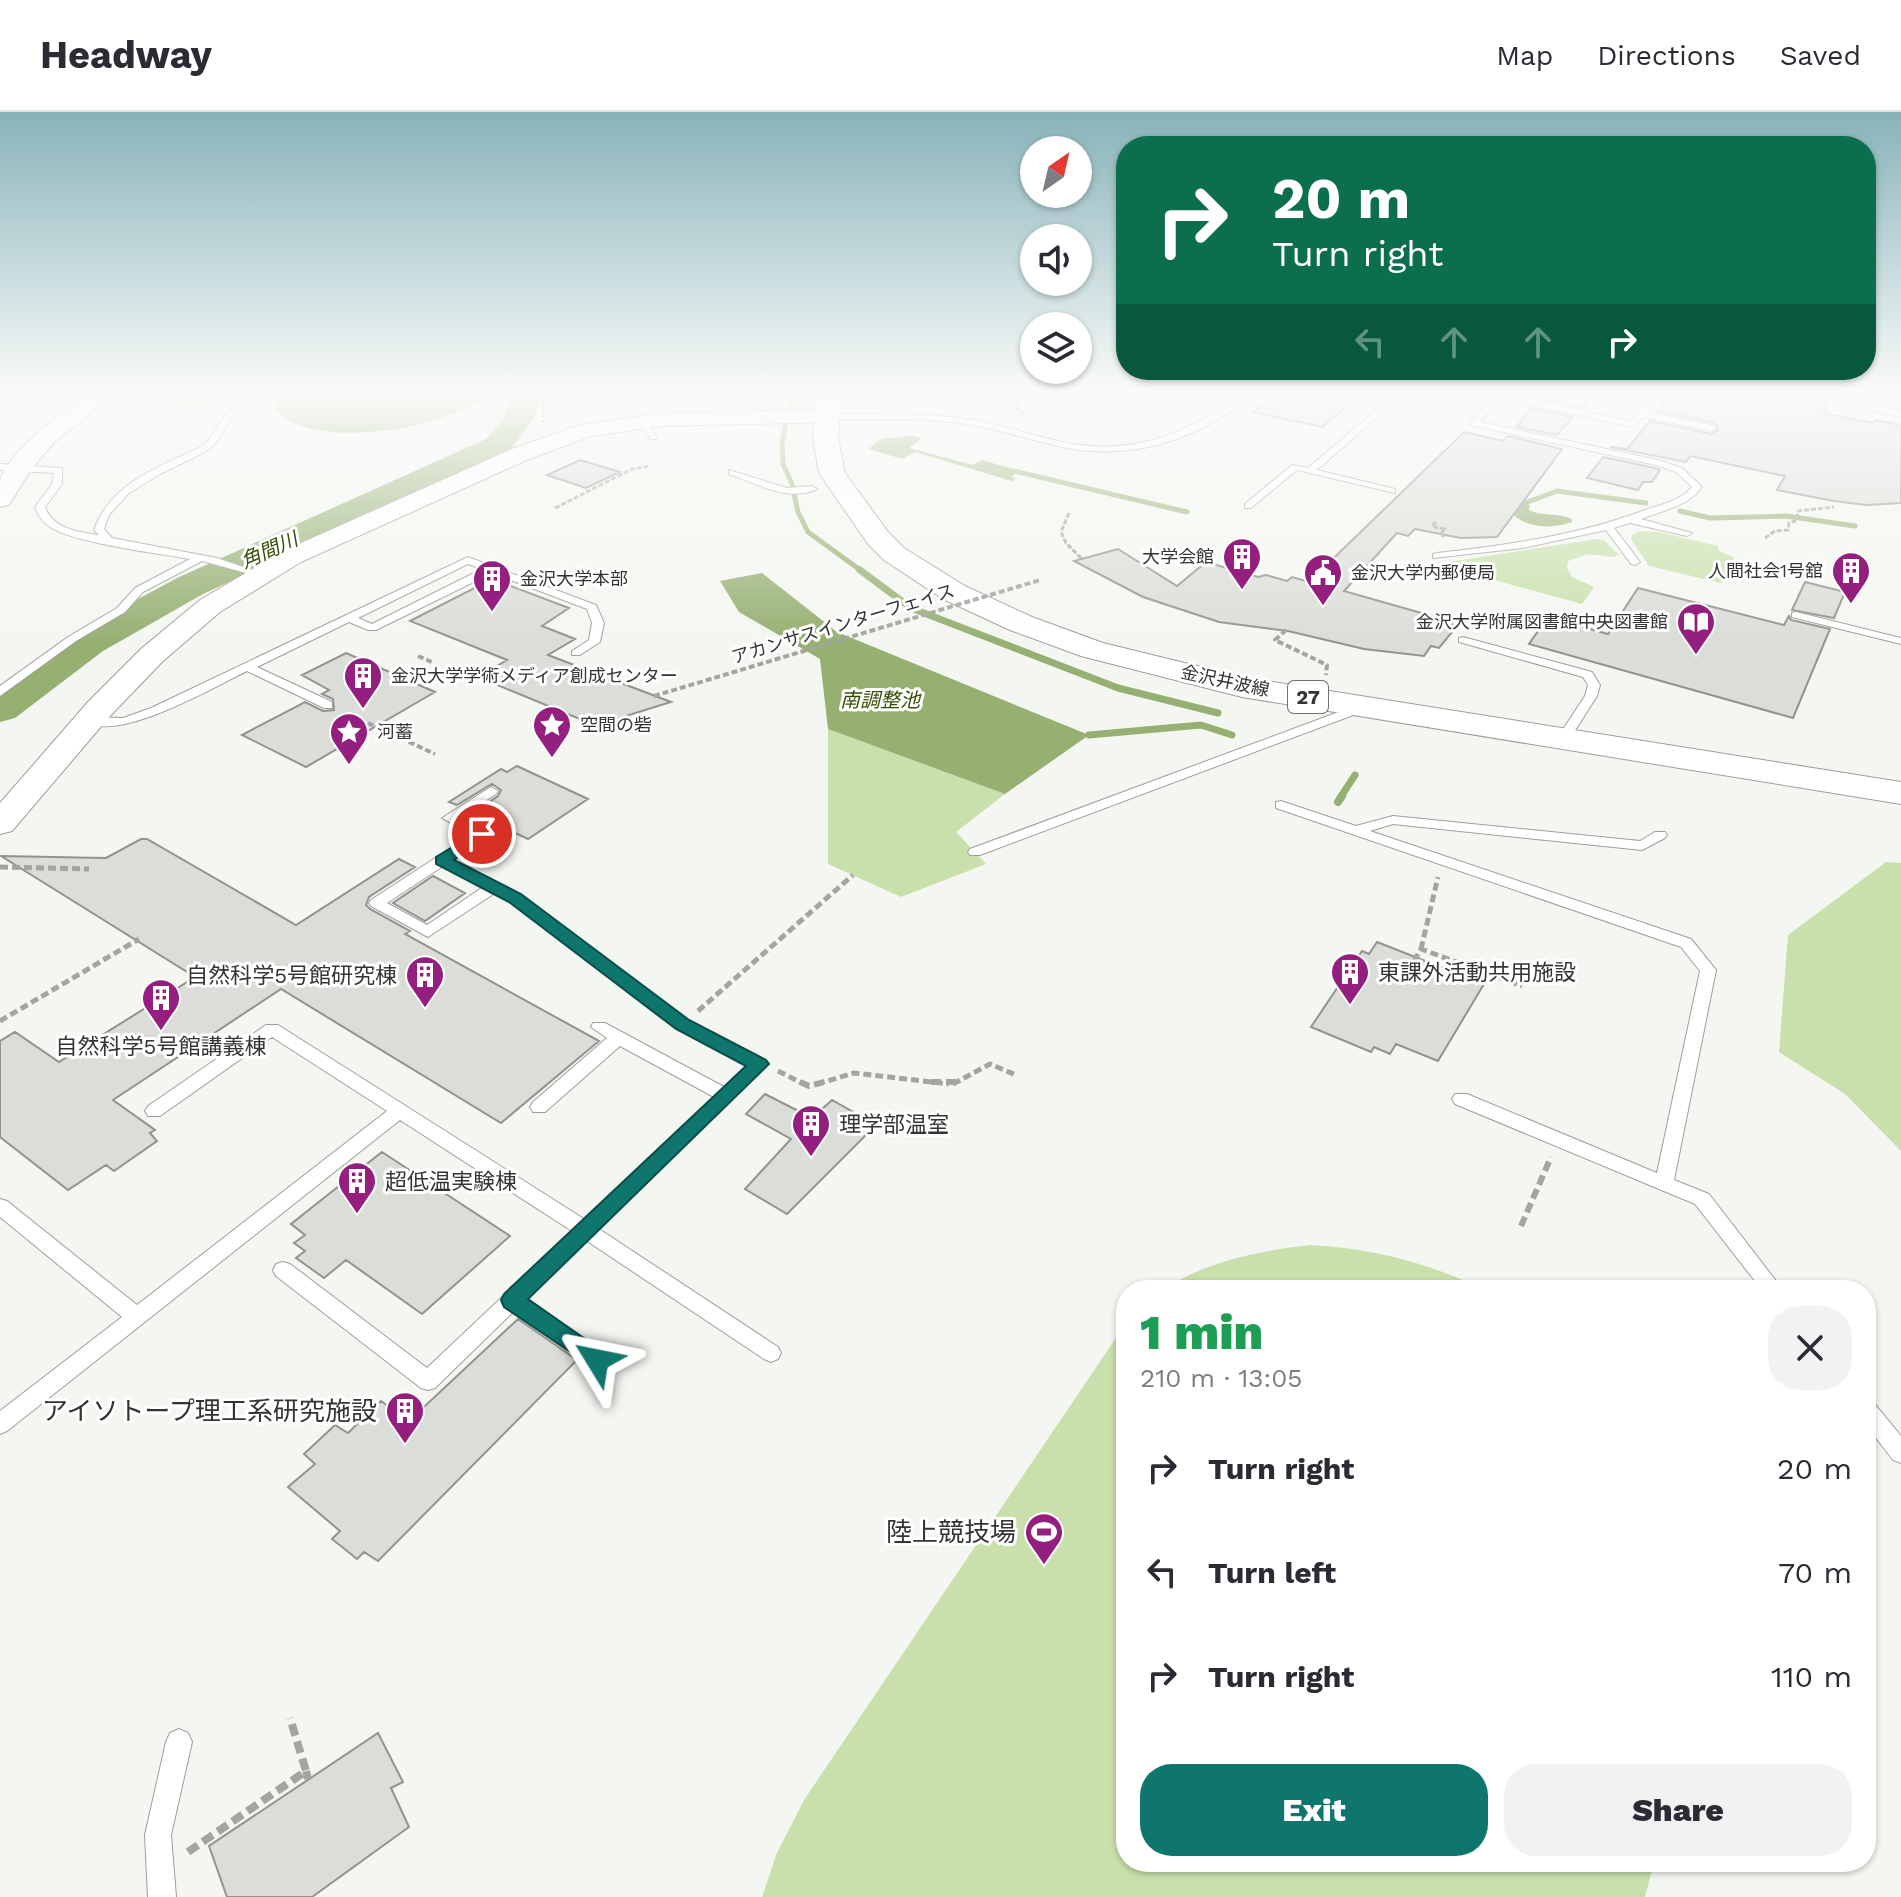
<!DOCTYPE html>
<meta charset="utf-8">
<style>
:root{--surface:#fff;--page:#f2f2f3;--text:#2b2b33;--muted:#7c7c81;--line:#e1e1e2;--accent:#0f766e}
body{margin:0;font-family:"Work Sans","Noto Sans JP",sans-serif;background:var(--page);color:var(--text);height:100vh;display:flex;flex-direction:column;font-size:30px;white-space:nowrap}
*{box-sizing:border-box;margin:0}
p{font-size:26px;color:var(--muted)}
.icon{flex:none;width:44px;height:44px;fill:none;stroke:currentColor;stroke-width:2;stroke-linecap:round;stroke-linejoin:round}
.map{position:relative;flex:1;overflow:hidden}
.details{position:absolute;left:1116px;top:1168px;width:760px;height:592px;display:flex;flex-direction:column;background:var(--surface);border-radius:32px;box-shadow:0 2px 6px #0004}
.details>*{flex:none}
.banner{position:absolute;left:1116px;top:24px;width:760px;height:244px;border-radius:32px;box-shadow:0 2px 6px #0004;background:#0b6e4f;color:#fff;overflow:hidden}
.needle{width:52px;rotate:34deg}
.buttons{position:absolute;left:1020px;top:24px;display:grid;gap:16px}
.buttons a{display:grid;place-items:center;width:72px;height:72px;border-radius:50%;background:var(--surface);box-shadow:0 2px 6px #0004;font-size:40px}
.pin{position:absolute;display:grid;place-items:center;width:68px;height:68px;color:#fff;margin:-34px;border:4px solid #fff;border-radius:50%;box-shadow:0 2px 8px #0007}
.me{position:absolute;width:88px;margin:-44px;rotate:305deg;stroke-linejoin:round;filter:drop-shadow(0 0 6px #0008)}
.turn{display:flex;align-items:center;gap:28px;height:168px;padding:0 24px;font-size:36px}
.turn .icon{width:104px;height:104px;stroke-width:2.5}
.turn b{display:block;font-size:56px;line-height:68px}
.lanes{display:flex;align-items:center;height:76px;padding:0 24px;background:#0003;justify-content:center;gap:40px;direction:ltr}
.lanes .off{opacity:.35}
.round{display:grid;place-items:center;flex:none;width:84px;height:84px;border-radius:32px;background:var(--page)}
.headline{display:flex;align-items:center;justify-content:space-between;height:136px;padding:0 24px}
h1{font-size:48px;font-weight:800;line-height:60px;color:#1e9e55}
.primary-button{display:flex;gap:16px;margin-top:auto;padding:16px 24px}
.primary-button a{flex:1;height:92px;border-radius:32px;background:var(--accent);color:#fff;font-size:32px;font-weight:800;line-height:92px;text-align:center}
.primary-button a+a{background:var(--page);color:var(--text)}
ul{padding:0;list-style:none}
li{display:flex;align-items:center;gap:24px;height:104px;padding:0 24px}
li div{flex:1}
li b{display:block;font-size:30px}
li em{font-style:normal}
header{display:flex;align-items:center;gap:48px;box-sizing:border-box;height:112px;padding:0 40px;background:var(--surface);border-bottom:2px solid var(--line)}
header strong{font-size:38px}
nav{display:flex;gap:44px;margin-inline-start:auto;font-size:28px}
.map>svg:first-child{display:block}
</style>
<header>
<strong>Headway</strong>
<nav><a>Map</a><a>Directions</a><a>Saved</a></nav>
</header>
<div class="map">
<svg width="1901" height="1785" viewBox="0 0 1901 1785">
<rect width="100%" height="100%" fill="#f4f7f1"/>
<path fill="#c9e0ac" d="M173,280H234L225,287L175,295Z
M1641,419L1659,420L1718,434L1719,439L1735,446L1721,471L1649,454L1631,427L1633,422Z
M1597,427L1605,429L1618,442L1614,445L1588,442L1568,449L1567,456L1572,465L1594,475L1582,492L1436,452Z
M828,617L1005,682L956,720L986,752L901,785L828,752Z
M1886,750L1901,751V1039L1845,982L1779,940L1788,823Z
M1310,1133C1373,1136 1429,1151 1485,1178H1163C1206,1149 1259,1139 1310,1133Z
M1126,1211V1750H1654L1645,1785H762L776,1743L804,1688Z"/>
<path fill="#96b072" d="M280,280H492C455,315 306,344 274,294Z
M908,323L922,326L909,336L973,353L982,348L1013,357L1015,362L1011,365L1016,366L1012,369L915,340L902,347L869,337C887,318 892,331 908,323Z
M1520,390L1530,393L1529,398C1543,405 1558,400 1572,407V410C1553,417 1525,417 1511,400Z
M762,461L837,520L1089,623L1005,682L828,617L820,547L739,500L720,469Z"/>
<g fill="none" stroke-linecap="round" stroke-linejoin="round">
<path stroke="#96b072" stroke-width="5" d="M792,280L782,332L783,352L792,372L798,400L808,420L863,460
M1014,359L1187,400
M1525,391L1557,379L1646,391
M1680,399L1710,406L1786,404L1855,414"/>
<path stroke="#96b072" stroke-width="7" d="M860,458L911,496L1118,576L1218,601
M1089,623L1201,613L1232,623
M1340,686L1355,663"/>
<path stroke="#96b072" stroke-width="8" d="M1338,690L1342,684"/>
<path fill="#96b072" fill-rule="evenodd" d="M514,280H544L532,309L508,341L203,482L103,539L15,606L0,610V577L75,521L177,466L486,327L503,307Z"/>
</g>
<path fill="#daddd8" stroke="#91938e" stroke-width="2" d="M1280,280H1365L1322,315L1253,300Z
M1541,280H1596L1582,296L1537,286Z
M1674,280H1780L1828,293L1823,301L1873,311L1875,308L1901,313V391L1866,393L1834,389L1777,378L1785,364L1690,344L1686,350L1610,335L1627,337L1650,309L1711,322L1718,318L1716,311L1658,299Z
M1530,296L1573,305L1557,323L1517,315Z
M1464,320L1503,329L1508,324L1562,337L1497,425L1461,426L1415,417L1408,424L1397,421L1344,479L1453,510L1451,512L1457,514L1439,536L1431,534L1424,544L1364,537L1288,519L1219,510L1143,485L1074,449L1118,437L1177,474L1206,450L1258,465L1266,463L1287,469L1292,465L1309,470Z
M1603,345L1655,356L1660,358L1652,370H1643L1638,378L1587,366Z
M580,348L620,360L586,376L547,363Z
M492,467L569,496L542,514L575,527L548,543L671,590L610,609L599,615L478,565L507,548L410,509Z
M1805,470L1845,480L1834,506L1792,498Z
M1638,476L1784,513L1789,504L1791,508L1830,517L1793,606L1529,532L1548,505L1608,522Z
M346,541L435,580L306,655L242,623L305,590L323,599L334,598L333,587L322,582L329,578L302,563Z
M517,654L588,687L528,727L473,701L498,684L501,678L492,672L457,693L449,690L501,657L507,660Z
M141,727H147L296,813L399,747L415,755L369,785L366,793L370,797L410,819L405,822L599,929L501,1011L281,877L113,988L155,1018L150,1021L157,1029L114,1059L106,1053L68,1078L0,1025V929L15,920L59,950L195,865L1,744L106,746Z
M433,764L465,781L425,809L393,791Z
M1377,830L1484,872L1438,949L1396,932L1390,942L1374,935L1371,940L1311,915L1362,839L1369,842Z
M765,982L812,1006L832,988L876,1013L787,1102L745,1077L791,1027L746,1002Z
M382,1040L510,1124L422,1202L346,1148L324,1166L296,1146L305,1139L294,1131L305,1123L291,1112Z
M518,1207L577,1248L378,1449L364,1440L357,1447L332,1427L340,1419L288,1375L315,1352L304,1342L335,1313L348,1321L381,1289L409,1309Z
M378,1621L403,1670L391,1676L409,1715L312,1785H227L209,1734Z"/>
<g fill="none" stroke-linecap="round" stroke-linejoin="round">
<defs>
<path id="service" d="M252,280H261L232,306L214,333L205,340L160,362L129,381L109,403L104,417L112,426L217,446L261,461V465L202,449L143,480L125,500L76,529L0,584V574L68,525L117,496L135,476L190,447C157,441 74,431 50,415C42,410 38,403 35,395L52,372L54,361L0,358V352L62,356V372L45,395C53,417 78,420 99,423L94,418C110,372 158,355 199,336L208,329L226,302Z
M668,280H676L669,307L665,310L661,307Z
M1246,280H1256C1202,327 1132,350 1062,335C1030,328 999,317 966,312C920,305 872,308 825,308L821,305L825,302C872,303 920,300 967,307C999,311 1030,323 1062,330C1137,345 1186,321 1246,280Z
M1397,280H1406L1317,358L1395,377V381L1297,358L1251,396H1245V392L1292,353L1308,356Z
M1476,280H1508L1506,283L1631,309L1652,280H1661L1646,300L1715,314L1716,316L1712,319L1643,305L1633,315L1502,287L1480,310L1658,348L1682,356L1702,375C1689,394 1661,399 1641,407L1692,421L1687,424L1630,411L1614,416L1640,450L1635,453L1631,452L1606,418L1523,436L1433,446V442L1437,441C1509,433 1580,423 1648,397C1664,392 1681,388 1692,375L1676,360L1656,353L1471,313V309L1494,285Z
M1783,280H1801L1901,299V305Z
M639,307H645L657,325L656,327H650L638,309Z
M729,358L787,376L812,374L817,377C790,391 755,371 729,362Z
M468,445L596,493L604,511L600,530L580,543H572V539L589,528L592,511L587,497L492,461L376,518H368L349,510L257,555L332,590V596H324L247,559C214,575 117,632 85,609L91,605L123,606L151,596ZM468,452L482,457L372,512L358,506Z
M1796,500L1901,526V532L1792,505V501Z
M1463,525L1592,560L1600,573L1597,584L1567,631L1562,632L1556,628L1585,584L1588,573L1583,565L1459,530V526Z
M1360,592L1366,596L1364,599L980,743H970L968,740L970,737Z
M491,675L498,679L496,682L459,706L489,722L452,748L520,783L688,908L765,948L767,952L599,1117L778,1235L781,1241L778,1247L771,1250L764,1247L587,1129L526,1187L604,1242L607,1248L604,1254L597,1257L590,1254L513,1200L435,1276L428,1278L421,1276L276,1164L273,1158L276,1152L283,1150L290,1152L427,1256L572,1119L400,1008L7,1319L0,1322V1299L122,1205L0,1105V1087L7,1089L137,1193L387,999L272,925L160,1004H148L145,999L148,994L266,913H278L584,1107L714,985L620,934L545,1000H533L530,995L533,990L607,926L591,915L593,911H605L724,975L747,953L676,916L510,789L495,781L428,825L371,794L369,791L371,788L472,722L442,706ZM443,754L483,775L427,813L387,791Z
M1281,689L1356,714L1393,704L1640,729L1655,720H1665L1667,723L1665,726L1642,738L1393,712L1370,719L1691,827L1716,858L1674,1068L1709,1082L1783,1178H1762L1695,1092L1455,992L1452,987L1455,982H1467L1657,1061L1700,859L1681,835L1276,696V690Z
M1866,1287L1873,1290L1901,1324V1351L1893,1348L1866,1313Z
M179,1617L188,1621L192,1630L171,1723L176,1785H148L145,1723L166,1630L170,1621Z"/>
<path id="tertiary" d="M91,280H117L53,331L30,359L9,393L0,395C0,388 0,377 0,369C7,341 67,295 91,280Z
M825,298L833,300L836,305L833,310L661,314L591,324L529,347L301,450L220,500L163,549L110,604L12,719L0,722V691L88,590L142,536L200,488L283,439L512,337L577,314L661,301Z"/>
<path id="primary" d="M817,280H841L838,326L845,361L888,420L904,436L965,474L1032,505L1103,531L1242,565L1901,670V692L1242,585L1081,544L1010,518L943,487L884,448L868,432L819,361L813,326Z"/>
</defs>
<use href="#service" stroke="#9d9f9a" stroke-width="2"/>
<use href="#tertiary" stroke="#9d9f9a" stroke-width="2"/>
<use href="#primary" stroke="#9d9f9a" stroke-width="2"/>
<path stroke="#a3a5a1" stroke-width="3" stroke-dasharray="5 2" stroke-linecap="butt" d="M542,280L543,311
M904,280L964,287
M1014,280L1018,299L1024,302
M870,281L893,284
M958,293L964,287L961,280
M555,396L632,357L650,354
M1069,401L1061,420L1066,431L1082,447
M1436,410L1432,414L1445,417L1440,423L1445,424
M1765,426L1775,419L1788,418L1789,411L1797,408L1798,399L1834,395"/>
<path stroke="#a3a5a1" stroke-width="4" stroke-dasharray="6 3" stroke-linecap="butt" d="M1286,518L1275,528L1327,553L1326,563
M418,544L434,551
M368,611L435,642"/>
<path stroke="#a3a5a1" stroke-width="5" stroke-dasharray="8 4" stroke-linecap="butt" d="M0,755L89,757
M1421,837L1438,765
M1414,849L1421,837L1522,874
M698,899L853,763
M0,909L139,827
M778,959L804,972
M817,972L854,961L949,972
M953,972L990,952L1016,963"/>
<path stroke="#a3a5a1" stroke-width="6" stroke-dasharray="10 5" stroke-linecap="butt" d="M800,970L809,974L824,970
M931,970H956
M1521,1114L1551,1045"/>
<path stroke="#a3a5a1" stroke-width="8" stroke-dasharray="12 6" stroke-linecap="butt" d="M306,1659L308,1667
M188,1740L306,1659L290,1606"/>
<use href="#service" fill="#fff" fill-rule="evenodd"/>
<use href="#tertiary" fill="#fff" fill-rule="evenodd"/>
<use href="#primary" fill="#fff" fill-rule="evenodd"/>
<path stroke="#a3a5a1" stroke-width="4" stroke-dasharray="6 3" stroke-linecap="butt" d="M654,584L1040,468"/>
</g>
<linearGradient id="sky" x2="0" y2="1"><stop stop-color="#87b2b9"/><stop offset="0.53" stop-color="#fafbf9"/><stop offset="1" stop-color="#fafbf9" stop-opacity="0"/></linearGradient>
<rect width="1901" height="530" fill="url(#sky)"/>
<path fill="#0f766e" stroke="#0a4d48" stroke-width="2" d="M482,717L488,719V726L454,748L521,782L689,908L766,948L769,952L528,1187L605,1241L608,1248L605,1255L597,1258L504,1195L501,1188L504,1182L746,954L676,917L509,790L436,752V745Z"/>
<defs>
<symbol id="building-pin" viewBox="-11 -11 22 30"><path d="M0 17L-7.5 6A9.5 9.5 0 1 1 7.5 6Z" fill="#941f7e" stroke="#fff"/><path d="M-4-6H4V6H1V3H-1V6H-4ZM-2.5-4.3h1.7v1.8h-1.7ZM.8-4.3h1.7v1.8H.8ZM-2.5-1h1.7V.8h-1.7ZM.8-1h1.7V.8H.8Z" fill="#fff"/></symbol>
<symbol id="civic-pin" viewBox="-11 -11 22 30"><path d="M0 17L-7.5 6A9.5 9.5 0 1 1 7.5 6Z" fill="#941f7e" stroke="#fff"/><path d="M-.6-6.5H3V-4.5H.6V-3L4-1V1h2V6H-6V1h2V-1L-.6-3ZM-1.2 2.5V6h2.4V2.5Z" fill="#fff"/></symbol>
<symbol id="library-pin" viewBox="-11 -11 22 30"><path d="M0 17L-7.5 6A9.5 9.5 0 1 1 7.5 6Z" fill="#941f7e" stroke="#fff"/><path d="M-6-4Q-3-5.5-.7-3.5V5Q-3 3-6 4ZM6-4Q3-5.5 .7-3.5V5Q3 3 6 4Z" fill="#fff"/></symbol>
<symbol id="sight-pin" viewBox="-11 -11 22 30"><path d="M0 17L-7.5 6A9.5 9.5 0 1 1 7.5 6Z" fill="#941f7e" stroke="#fff"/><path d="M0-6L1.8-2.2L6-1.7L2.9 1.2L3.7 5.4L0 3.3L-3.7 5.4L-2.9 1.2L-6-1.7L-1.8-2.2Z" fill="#fff"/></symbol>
<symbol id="stadium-pin" viewBox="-11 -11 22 30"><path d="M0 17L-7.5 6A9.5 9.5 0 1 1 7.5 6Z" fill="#941f7e" stroke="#fff"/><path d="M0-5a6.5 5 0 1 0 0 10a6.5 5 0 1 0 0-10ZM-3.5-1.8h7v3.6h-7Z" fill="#fff"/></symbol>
</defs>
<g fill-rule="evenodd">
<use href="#building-pin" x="1220" y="423" width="44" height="60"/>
<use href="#building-pin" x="1829" y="437" width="44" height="60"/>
<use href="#civic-pin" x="1301" y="439" width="44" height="60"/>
<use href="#building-pin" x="470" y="445" width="44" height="60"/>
<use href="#library-pin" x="1674" y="488" width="44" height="60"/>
<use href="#building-pin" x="341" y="542" width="44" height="60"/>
<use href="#sight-pin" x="530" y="591" width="44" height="60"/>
<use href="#sight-pin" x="327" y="598" width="44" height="60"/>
<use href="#building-pin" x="1328" y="838" width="44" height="60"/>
<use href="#building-pin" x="403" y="841" width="44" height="60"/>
<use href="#building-pin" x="139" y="864" width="44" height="60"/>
<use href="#building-pin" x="789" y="990" width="44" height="60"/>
<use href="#building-pin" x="335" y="1047" width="44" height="60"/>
<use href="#building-pin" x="383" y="1277" width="44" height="60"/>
<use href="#stadium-pin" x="1022" y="1398" width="44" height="60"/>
</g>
<g text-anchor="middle" stroke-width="6" stroke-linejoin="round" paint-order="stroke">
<g font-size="18" fill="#343533" stroke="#fff" text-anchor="start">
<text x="1214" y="451" text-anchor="end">大学会館</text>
<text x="1823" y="465" text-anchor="end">人間社会1号舘</text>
<text x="1351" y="467">金沢大学内郵便局</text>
<text x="520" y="473">金沢大学本部</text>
<text x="1668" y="516" text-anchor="end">金沢大学附属図書館中央図書館</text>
<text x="391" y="570">金沢大学学術メディア創成センター</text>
<text x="580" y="619">空間の砦</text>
<text x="377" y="626">河蓄</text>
</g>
<g font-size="18" fill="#343533" stroke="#fff">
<text transform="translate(843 512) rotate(-17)" y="6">アカンサスインターフェイス</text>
<text transform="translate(1225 569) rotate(12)" y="6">金沢井波線</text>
</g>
<g font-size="20" font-style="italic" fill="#374e06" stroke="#fff">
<text transform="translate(269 438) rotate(-24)" y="7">角間川</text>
<text x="880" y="595">南調整池</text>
</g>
<rect fill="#fff" stroke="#717270" stroke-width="2" x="1288" y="569" width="40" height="32" rx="6"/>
<g font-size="20" font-weight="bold" fill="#343533">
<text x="1308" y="592">27</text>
</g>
<g font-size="22" fill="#343533" stroke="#fff" text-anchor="start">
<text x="1378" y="868">東課外活動共用施設</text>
<text x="397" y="871" text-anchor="end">自然科学5号館研究棟</text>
<text x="161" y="942" text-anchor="middle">自然科学5号館講義棟</text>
<text x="839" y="1020">理学部温室</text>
<text x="385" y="1077">超低温実験棟</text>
</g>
<g font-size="26" fill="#343533" stroke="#fff" text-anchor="end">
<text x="377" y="1308">アイソトープ理工系研究施設</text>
<text x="1016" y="1429">陸上競技場</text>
</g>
</g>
</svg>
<div class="buttons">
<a><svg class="needle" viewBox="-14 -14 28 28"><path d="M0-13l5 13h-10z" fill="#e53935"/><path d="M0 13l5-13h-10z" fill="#7c7c81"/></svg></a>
<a><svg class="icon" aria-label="sound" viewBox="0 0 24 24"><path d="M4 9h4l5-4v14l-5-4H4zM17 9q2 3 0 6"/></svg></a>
<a><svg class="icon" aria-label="layers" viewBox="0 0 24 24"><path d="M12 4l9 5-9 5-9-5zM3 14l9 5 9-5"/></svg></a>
</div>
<div class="pin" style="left:482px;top:722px;background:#d93025"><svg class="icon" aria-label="arrive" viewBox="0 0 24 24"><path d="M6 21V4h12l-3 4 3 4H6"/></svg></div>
<svg class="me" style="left:597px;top:1248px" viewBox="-20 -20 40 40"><path d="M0-17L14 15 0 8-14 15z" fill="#0f766e" stroke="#fff" stroke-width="4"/></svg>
<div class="banner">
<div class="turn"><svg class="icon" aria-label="right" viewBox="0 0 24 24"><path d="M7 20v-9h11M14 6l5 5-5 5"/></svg><div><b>20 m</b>Turn right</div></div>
<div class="lanes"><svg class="icon off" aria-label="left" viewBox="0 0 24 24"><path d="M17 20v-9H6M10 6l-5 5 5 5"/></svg><svg class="icon off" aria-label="ahead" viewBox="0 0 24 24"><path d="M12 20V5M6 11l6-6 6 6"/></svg><svg class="icon off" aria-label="ahead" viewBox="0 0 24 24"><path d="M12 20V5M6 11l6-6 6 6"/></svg><svg class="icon" aria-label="right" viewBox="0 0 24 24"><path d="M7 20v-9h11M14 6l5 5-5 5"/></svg></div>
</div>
<section class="details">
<div class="headline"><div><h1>1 min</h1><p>210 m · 13:05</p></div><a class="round"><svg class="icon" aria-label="close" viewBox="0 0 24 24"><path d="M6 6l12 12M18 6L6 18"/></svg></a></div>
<ul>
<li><svg class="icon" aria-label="right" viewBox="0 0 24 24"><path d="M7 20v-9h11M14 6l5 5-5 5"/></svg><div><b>Turn right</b></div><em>20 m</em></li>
<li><svg class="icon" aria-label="left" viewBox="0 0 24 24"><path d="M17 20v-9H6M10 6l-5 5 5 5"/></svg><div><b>Turn left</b></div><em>70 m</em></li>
<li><svg class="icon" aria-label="right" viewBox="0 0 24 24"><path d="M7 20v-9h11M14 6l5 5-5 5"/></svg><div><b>Turn right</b></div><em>110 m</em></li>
</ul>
<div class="primary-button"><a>Exit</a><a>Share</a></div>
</section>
</div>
